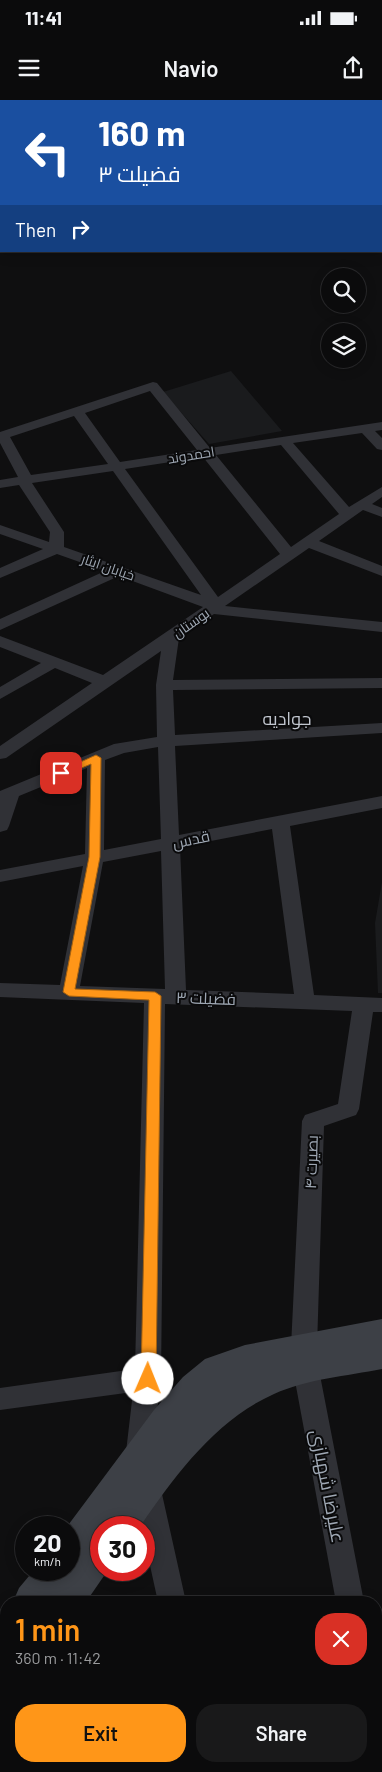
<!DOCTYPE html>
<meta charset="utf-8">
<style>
:root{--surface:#0b0b0c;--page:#19191a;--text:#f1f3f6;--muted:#9a9b9d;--line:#2b2b2d;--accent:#ff9618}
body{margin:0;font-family:Barlow,Cairo,sans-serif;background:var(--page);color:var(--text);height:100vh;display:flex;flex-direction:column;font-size:19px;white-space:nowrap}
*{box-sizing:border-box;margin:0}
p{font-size:16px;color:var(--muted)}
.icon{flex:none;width:28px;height:28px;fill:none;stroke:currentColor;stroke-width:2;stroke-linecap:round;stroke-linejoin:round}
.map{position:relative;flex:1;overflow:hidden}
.drawer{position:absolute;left:0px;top:1496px;width:382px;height:176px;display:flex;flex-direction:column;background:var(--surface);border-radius:20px 20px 0 0;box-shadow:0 2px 12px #0003,0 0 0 1px var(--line)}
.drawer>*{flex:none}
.guide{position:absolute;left:0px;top:0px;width:382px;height:152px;box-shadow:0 2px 12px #0003,0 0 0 1px var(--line);background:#1a4fa0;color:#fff;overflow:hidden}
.controls{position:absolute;left:321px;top:168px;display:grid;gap:10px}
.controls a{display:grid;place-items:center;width:45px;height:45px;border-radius:50%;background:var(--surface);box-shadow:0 2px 12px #0003,0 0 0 1px var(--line);font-size:25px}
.speed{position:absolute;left:15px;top:1416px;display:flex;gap:10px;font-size:25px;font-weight:700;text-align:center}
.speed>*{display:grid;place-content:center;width:65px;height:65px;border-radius:50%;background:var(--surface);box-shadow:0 2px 12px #0003,0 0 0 1px var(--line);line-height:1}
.speed small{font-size:12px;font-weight:400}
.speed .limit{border:8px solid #d22;background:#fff;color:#111}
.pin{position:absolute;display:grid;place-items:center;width:42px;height:42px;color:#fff;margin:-21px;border-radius:10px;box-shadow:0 2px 8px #0006}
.me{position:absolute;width:55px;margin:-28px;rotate:1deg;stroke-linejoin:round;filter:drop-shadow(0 0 4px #0008)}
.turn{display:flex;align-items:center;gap:18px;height:105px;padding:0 15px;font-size:22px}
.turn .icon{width:65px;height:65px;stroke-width:2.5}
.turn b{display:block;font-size:35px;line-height:42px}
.then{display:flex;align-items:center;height:48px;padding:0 15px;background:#0003;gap:10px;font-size:19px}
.round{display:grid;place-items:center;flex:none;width:52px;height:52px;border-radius:20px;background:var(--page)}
.head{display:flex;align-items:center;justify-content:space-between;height:85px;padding:0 15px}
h1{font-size:30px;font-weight:600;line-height:38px;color:var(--accent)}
.button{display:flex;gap:10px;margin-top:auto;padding:10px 15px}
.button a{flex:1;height:58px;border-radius:20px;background:var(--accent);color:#111;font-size:20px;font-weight:600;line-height:58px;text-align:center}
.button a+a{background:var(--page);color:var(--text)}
.status{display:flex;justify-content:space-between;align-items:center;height:35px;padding:0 25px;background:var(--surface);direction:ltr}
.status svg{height:14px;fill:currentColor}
header{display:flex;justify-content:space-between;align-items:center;height:65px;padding:0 15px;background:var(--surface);font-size:22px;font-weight:600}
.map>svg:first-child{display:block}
</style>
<div class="status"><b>11:41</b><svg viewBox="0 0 49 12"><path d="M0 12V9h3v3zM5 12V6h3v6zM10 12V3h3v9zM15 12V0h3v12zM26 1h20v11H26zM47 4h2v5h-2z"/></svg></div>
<header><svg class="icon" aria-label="menu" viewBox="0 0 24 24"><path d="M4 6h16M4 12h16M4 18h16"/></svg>Navio<svg class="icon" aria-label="share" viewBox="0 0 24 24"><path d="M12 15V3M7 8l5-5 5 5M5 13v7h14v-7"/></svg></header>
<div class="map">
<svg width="382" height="1672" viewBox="0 0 382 1672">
<rect width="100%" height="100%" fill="#0f0f10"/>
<path fill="#1a1b1d" d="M231,271L282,331L209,344L163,292Z
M382,782V893H378L375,823Z"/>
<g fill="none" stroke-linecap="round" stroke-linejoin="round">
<path fill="#303136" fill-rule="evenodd" d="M0,0L4,1H1V6Z
M381,3H382V9H381Z
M0,25H1V31H0Z
M382,44V51H381V44Z
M0,97H1V103H0Z
M153,282L157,283L210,348L382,322V330L375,331L382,338V350L377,349L362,333L293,343L349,407L382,387V397L372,404L382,408V417L363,410L319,441L382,466V476L309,448L225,506L382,522V532L214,514L179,538L173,580L382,578V588L173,590L175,635L382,623V633L175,646L179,735L382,696V708L290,726L314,895L382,898V912H373L359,1009L356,1015L324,1026L317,1247L313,1255L304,1258L295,1255L291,1247L302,1021L305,1015L338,1004L352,911L165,904L161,1279L152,1352L149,1361L139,1364L129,1361L126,1352L133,1292L0,1310V1288L135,1269L144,903L0,897V883L60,885L83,766L0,782V770L85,754L87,668L19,696L9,726L7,730L0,732V691L114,644L157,637L156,585L161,551L6,658L0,659V646L92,583L55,568L0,599V587L41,563L0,547V536L103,575L203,507L119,476L0,530V519L105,471L57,454L0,478V468L43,449L0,434V425L49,442L50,432L19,385L0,388V380L18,377L0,343V332ZM150,291L197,350L120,362L85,313ZM74,316L108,364L31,375L10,337ZM281,345L339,414L291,447L216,355ZM203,357L280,454L218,497L125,369ZM113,371L201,495L64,447V432L32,383ZM158,647L161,739L104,750L105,660L124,653ZM272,729L294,894L186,890L180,747ZM161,751L165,889L80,886L103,762Z
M306,1259L315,1262L319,1270L364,1502H336L293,1270L297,1262Z
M146,1372L156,1376L160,1385L186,1502H158L144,1438V1428H141L132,1385L136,1376Z
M382,1571V1601L376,1602V1572Z
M376,1629L382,1631V1672H365L364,1666H376Z
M196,1666H227L229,1672H197Z"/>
<path fill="#303136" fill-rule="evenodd" d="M0,59H1V67H0Z"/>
<path fill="#3d4046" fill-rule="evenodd" d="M382,1219V1269C347,1276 307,1279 274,1294C215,1320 174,1377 139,1428H101V1470H108L86,1502H13L19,1488L34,1470H69V1428H66L154,1310L183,1277L205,1259L245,1245Z
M6,1508V1549L0,1552V1511Z
M0,1565L6,1568V1619L0,1616Z
M6,1647V1666H34L32,1672H0V1650Z"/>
<path stroke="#4b4e55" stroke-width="28" d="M185,1L189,0
M0,84L1,83"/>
</g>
<path fill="#ff9618" stroke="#a66210" d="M96,655L101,658L100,757L75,889L155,892L161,896L156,1279L153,1283L148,1285L143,1283L141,1279L149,900L69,896L63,892L89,757L91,664L65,675L56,673Z"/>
<g text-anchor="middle" stroke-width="4" stroke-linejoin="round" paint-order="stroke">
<g font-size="14" fill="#9ea7b3" stroke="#0a0a0b">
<text transform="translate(191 355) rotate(-9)" y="5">احمدوند</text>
<text transform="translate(108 467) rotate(19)" y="5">خیابان ایثار</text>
<text transform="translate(191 523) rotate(-35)" y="5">بوستان</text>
</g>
<g font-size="16" fill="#9ea7b3" stroke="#0a0a0b">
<text transform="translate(191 739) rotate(-12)" y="6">قدس</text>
<text transform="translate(206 898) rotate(2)" y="6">فضیلت ۳</text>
<text transform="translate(311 1062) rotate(-88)" y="6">بصیرت ۴</text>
</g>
<g font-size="18" fill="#c0c5ce" stroke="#0a0a0b">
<text x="287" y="625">جوادیه</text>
</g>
<g font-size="19" fill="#9ea7b3" stroke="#0a0a0b">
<text transform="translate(328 1386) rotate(79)" y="7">علیرضا شهبازی</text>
</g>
</g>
</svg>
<div class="controls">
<a><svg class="icon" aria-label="search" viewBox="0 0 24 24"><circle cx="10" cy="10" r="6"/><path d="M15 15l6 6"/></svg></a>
<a><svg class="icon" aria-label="layers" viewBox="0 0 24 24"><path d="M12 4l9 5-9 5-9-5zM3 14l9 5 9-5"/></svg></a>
</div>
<div class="speed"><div>20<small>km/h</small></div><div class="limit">30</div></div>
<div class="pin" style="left:61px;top:673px;background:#d93025"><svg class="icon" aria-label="arrive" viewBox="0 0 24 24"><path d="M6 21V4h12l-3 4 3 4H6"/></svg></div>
<svg class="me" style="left:148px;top:1279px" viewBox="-20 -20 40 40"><circle r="19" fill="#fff"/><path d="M0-13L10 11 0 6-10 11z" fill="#ff9618"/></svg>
<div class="guide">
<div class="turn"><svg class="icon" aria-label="left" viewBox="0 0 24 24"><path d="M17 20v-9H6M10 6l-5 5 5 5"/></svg><div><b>160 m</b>فضیلت ۳</div></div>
<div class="then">Then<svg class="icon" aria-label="right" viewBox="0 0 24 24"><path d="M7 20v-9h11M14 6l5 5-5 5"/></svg></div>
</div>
<section class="drawer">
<div class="head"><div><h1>1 min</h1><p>360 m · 11:42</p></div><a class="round" style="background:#d93025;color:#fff"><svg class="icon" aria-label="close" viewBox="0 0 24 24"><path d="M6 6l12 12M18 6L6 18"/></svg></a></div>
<div class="button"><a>Exit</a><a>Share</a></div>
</section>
</div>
